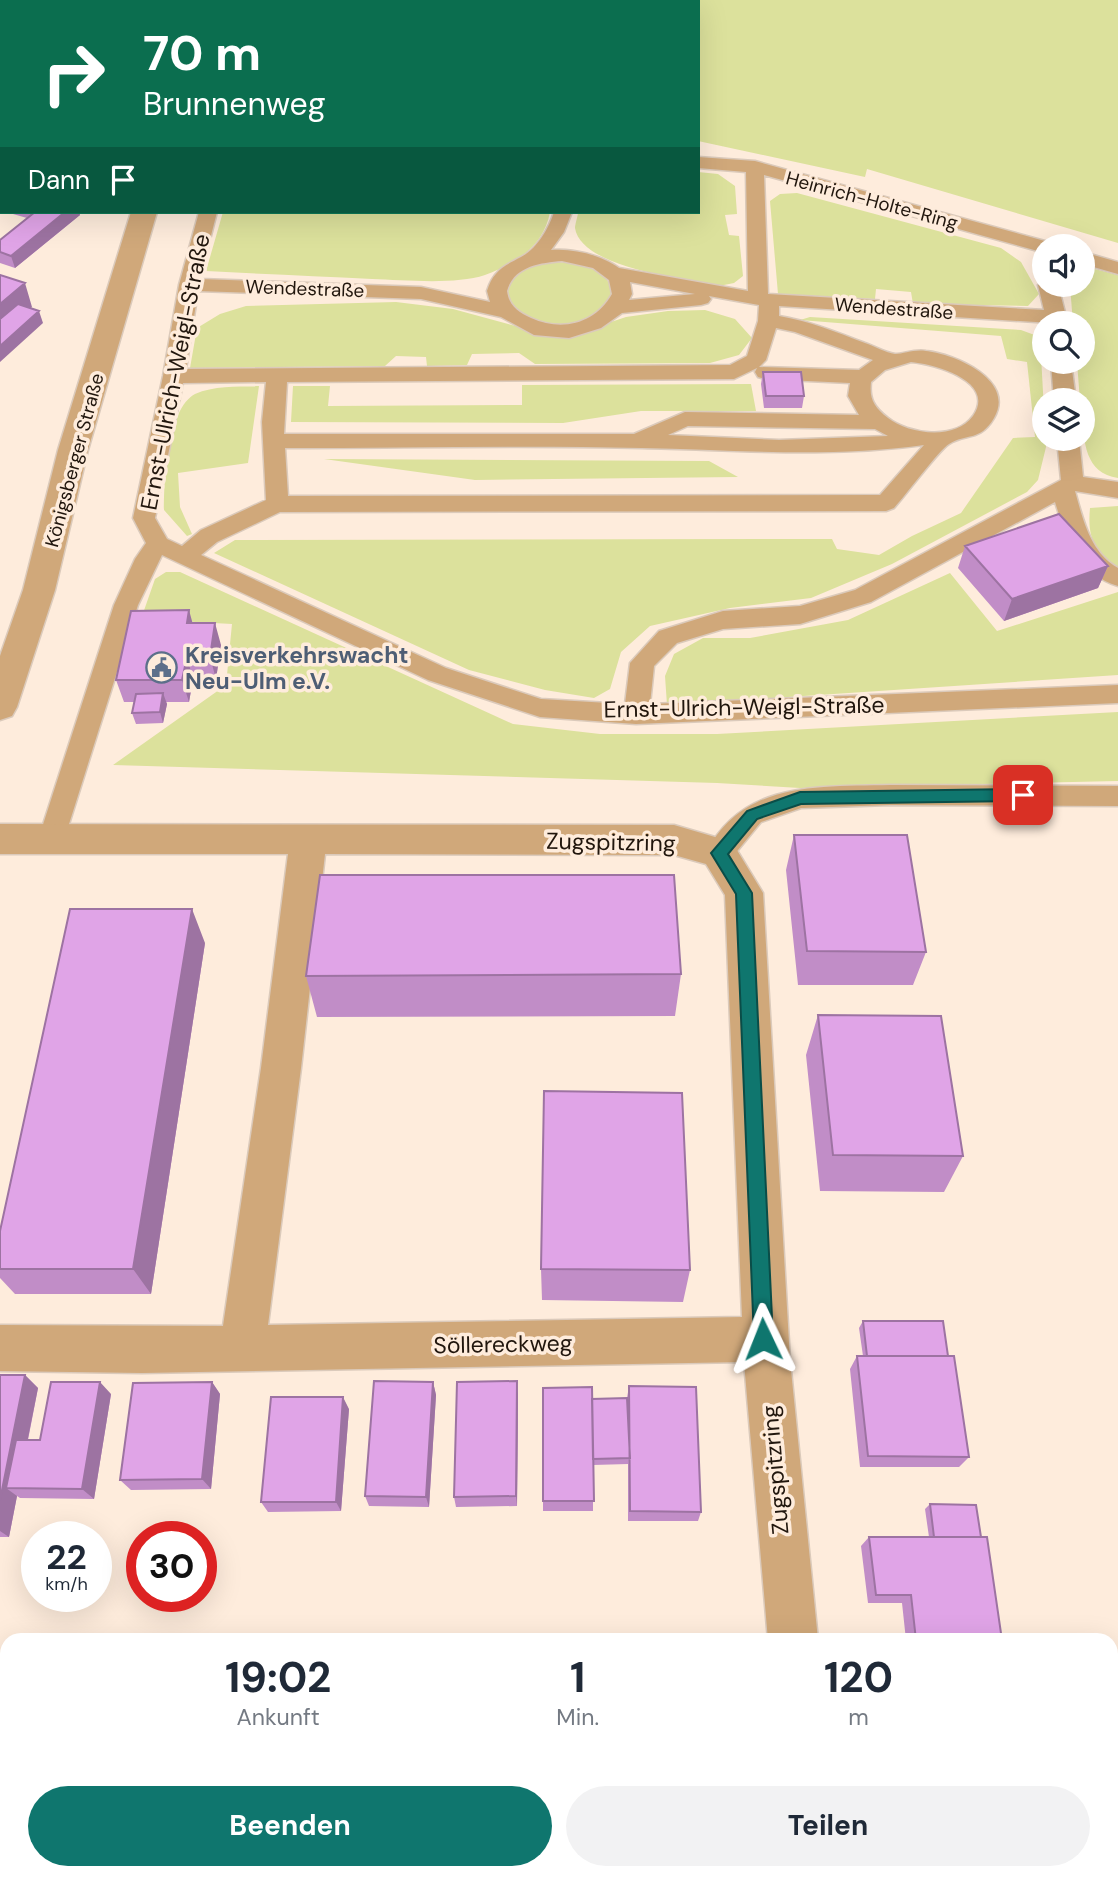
<!DOCTYPE html>
<html lang="de">
<meta charset="utf-8">
<style>
:root{--surface:#fff;--page:#f2f2f3;--text:#1f2937;--muted:#747a83;--accent:#0f766e}
body{margin:0;font-family:"DM Sans",sans-serif;background:var(--page);color:var(--text);height:100vh;display:flex;flex-direction:column;font-size:26px;white-space:nowrap}
*{box-sizing:border-box;margin:0}
p{font-size:23px;color:var(--muted)}
.icon{flex:none;width:38px;height:38px;fill:none;stroke:currentColor;stroke-width:2;stroke-linecap:round;stroke-linejoin:round}
.map{position:relative;flex:1;overflow:hidden}
.drawer{position:absolute;left:0px;top:1633px;width:1118px;height:247px;display:flex;flex-direction:column;background:var(--surface);border-radius:21px 21px 0 0;box-shadow:0 7px 28px #0002}
.drawer>*{flex:none}
.top-card{position:absolute;left:0px;top:0px;width:700px;height:214px;box-shadow:0 7px 28px #0002;background:#0b6e4f;color:#fff;overflow:hidden}
.fabs{position:absolute;left:1032px;top:234px;display:grid;gap:14px}
.fabs a{display:grid;place-items:center;width:63px;height:63px;border-radius:50%;background:var(--surface);box-shadow:0 7px 28px #0002;font-size:35px}
.speed{position:absolute;left:21px;top:1521px;display:flex;gap:14px;font-size:35px;font-weight:700;text-align:center}
.speed>*{display:grid;place-content:center;width:91px;height:91px;border-radius:50%;background:var(--surface);box-shadow:0 7px 28px #0002;line-height:1}
.speed small{font-size:18px;font-weight:400}
.speed .limit{border:10px solid #d22;background:#fff;color:#111}
.pin{position:absolute;display:grid;place-items:center;width:60px;height:60px;color:#fff;margin:-30px;border-radius:14px;box-shadow:0 4px 10px #0006}
.me{position:absolute;width:77px;margin:-38px;rotate:358deg;stroke-linejoin:round;filter:drop-shadow(0 0 5px #0008)}
.turn{display:flex;align-items:center;gap:24px;height:147px;padding:0 28px;font-size:32px}
.turn .icon{width:91px;height:91px;stroke-width:2.5}
.turn b{display:block;font-size:49px;line-height:60px}
.then{display:flex;align-items:center;height:66px;padding:0 28px;background:#0003;gap:14px;font-size:26px}
.eta{display:flex;justify-content:space-evenly;align-items:center;height:119px;text-align:center}
.eta b{font-size:42px;font-weight:700;line-height:49px}
.action{display:flex;gap:14px;margin-top:auto;padding:14px 28px}
.action a{flex:1;height:80px;border-radius:42px;background:var(--accent);color:#fff;font-size:28px;font-weight:700;line-height:80px;text-align:center}
.action a+a{background:var(--page);color:var(--text)}
.map>svg:first-child{display:block}
</style>
<div class="map">
<svg width="1118" height="1879" viewBox="0 0 1118 1879">
<rect width="100%" height="100%" fill="#feecdc"/>
<path fill="#dce19c" d="M230,0H1118V243L867,169L865,177L698,141V2Z
M698,172L718,174L735,186L737,214L725,215L729,235L739,236L743,276L734,283L719,286C686,279 581,268 575,228C575,224 578,216 578,212H698Z
M797,193L1001,248L1021,262L1039,294L1028,306L913,304L911,292L876,289L875,299L778,294L770,201L780,194Z
M223,212H550C544,246 516,264 485,275C455,285 404,280 372,279C317,276 261,274 206,271Z
M552,262C571,262 607,265 611,290C612,302 603,310 594,316C535,350 456,278 552,262Z
M1083,266L1118,275V478C1080,473 1083,430 1083,401H1080L1077,362H1083V324H1073L1070,285H1083Z
M396,302L453,309L538,332L575,334L626,317L668,311L705,310L735,319L752,338L739,355L710,363L535,364L519,353L472,354L467,365L427,366L426,357L396,356L385,366L190,368L197,328L220,314L246,306Z
M810,317L1021,330L1040,337L1046,447L1038,480L1027,492L892,564L811,598L730,608L650,626L621,652L610,689L594,698L545,690L469,670L214,553L235,540L832,539L837,549L879,555L912,536L961,513L1013,438L1035,437L1027,362L1007,359L1001,336L800,320Z
M751,384L756,411H641L563,423L291,422L293,386H330L328,406L522,405V385Z
M259,386L248,463L178,473L180,507L192,534L187,536L164,510C164,481 167,409 195,394C214,385 239,387 259,386Z
M324,459L709,461L738,477L475,480Z
M1118,506V571C1095,551 1087,539 1090,508Z
M166,572H180L513,724L600,734H717L1118,712V781L800,788L717,783L113,765L226,685L232,624L141,619L155,579Z
M950,573L997,631L1118,592V675L667,705L665,676L674,654L703,638H750L848,620Z"/>
<g fill="none" stroke-linecap="round" stroke-linejoin="round">
<defs>
<path id="service" d="M698,157L755,161L1052,243L1055,247H1045V253L764,175L768,294L1044,310L1038,285L1045,280V285H1058L1068,324L779,306V316C809,321 836,332 865,343C874,346 886,353 895,354C904,354 914,349 926,351C955,354 1016,380 994,418C980,442 966,433 949,444C939,450 905,496 894,508L886,511L280,512L217,542L201,555L446,668L541,699L625,704L630,663L659,631L723,611L800,606L855,590L1061,480L1057,439H1079L1083,477L1118,482V498L1075,491C1083,520 1090,552 1118,568V586C1079,575 1066,537 1055,502L871,602L800,624L723,629L677,643L654,666L650,704L1118,685V703L636,724L540,717L428,680L162,555L138,605L64,840L60,848L51,851L42,848L38,840L114,605L135,559L146,543L133,518L163,376L179,285L199,212H217L200,279L421,287L490,302L487,291C493,271 504,266 521,257C537,249 549,228 554,212H572L564,232L551,250C573,248 601,255 619,268L748,291L746,172L698,168ZM562,261L593,268L609,280L612,294C595,324 562,332 531,318C518,312 509,306 507,291C514,266 540,263 562,261ZM630,282L695,294L629,300L632,294ZM198,291L421,299L501,317L534,335L569,338L601,328L622,313L701,305L708,303L711,299L709,296L759,305L758,321L747,356L730,365L186,369ZM776,328L795,332L873,360L859,370L759,367L766,360ZM911,362C934,364 997,381 973,416C955,441 908,434 888,418C874,407 869,399 871,382L885,370ZM757,368L755,372L758,377L765,379L850,383L848,396L859,415L685,412L634,434H284L287,382L734,379ZM266,382L262,422L266,500L201,530L182,546L167,539L155,518L183,383ZM688,426L875,429L888,436L779,440L668,435ZM924,445L880,495L288,496L285,448C404,448 524,445 642,448C738,450 828,458 924,445Z
M1083,252L1118,262V274L1083,264Z
M1051,362H1071L1076,401H1054Z
M890,785L1118,786V806L890,805L801,808L761,822L729,861L719,864L709,861L706,853C743,780 820,787 890,785Z"/>
<path id="minor" d="M0,47H2V62H0Z
M131,212H157L88,450L55,590L17,707L12,716L0,720V656L23,590L58,450Z
M0,824L674,825L732,842L763,893L790,1360L818,1640H768L744,1362L142,1373L0,1371V1325L223,1326L261,1068L288,854H0ZM325,854L674,855L706,864L725,895L742,1317L268,1325L301,1068Z
M791,1872H845V1879H791Z"/>
</defs>
<use href="#service" stroke="#dbcabb" stroke-width="3"/>
<use href="#minor" stroke="#dbcabb" stroke-width="3"/>
<use href="#service" fill="#d0a87a" fill-rule="evenodd"/>
<use href="#minor" fill="#d0a87a" fill-rule="evenodd"/>
</g>
<path fill="#c18dc7" d="M0,67H2V115H0Z
M0,159H2V211L0,210Z
M6,212H79L80,215L15,268L0,263V240L27,218Z
M763,372L804,396L802,408H764L761,384Z
M965,546L1108,566L1098,588L1004,621L958,568Z
M192,623L221,645L216,679H193L189,702H166L167,704L163,723L136,724L132,713L134,702H124L116,680Z
M794,835L926,952L913,985H798L786,870Z
M205,943L151,1294H15L0,1278V1231Z
M681,974L675,1016L317,1017L306,976Z
M818,1015L963,1156L944,1192L820,1191L806,1055Z
M541,1269L690,1270L683,1302L542,1300Z
M863,1321L948,1356L969,1457L959,1467H860L850,1369L857,1356H863L859,1328Z
M0,1375H25L38,1388L28,1440H40L111,1394L94,1499L20,1498L17,1496L9,1537H0Z
M212,1382L220,1394L211,1489L131,1490L120,1480Z
M433,1382L436,1395L429,1507L369,1506L365,1496Z
M629,1386L701,1512L698,1521H628V1464L593,1465V1511H543V1501L592,1399L627,1398Z
M518,1394L517,1506L456,1507L454,1497Z
M349,1409L341,1511L268,1512L261,1502Z
M930,1504L981,1537L1002,1640H906L902,1603H868L861,1546L869,1537H929L925,1509Z
M908,1872H1034L1035,1879H909Z"/>
<path fill="#9d73a2" d="M65,212H79L80,215L15,268L11,256Z
M25,283L32,307L3,332L0,324V304Z
M39,311L43,323L0,362V346Z
M1108,566L1098,588L1004,621L1012,599Z
M189,610L195,632L187,623Z
M215,623L221,645L216,679L210,657Z
M187,657L193,679L189,702L182,680Z
M163,693L167,704L163,723L160,712Z
M192,909L205,943L151,1294L133,1269Z
M25,1375L38,1388L18,1488H6L17,1496L9,1537L0,1531V1500Z
M517,1381L518,1394L517,1506L516,1496Z
M100,1382L111,1394L94,1499L82,1489Z
M212,1382L220,1394L211,1489L202,1479Z
M433,1382L436,1395L429,1507L426,1497Z
M343,1397L349,1409L341,1511L336,1502Z"/>
<path fill="#e0a4e7" stroke="#9d73a2" stroke-width="2" d="M0,67H2V94H0Z
M0,159H2V190L0,189Z
M35,212H65L11,256L0,252V240Z
M0,275L25,283L0,304Z
M18,304L39,311L0,346V319Z
M763,372H801L804,396H766Z
M1059,514L1108,566L1012,599L965,546Z
M189,610L187,623H215L210,657H187L182,680H116L131,611Z
M163,693L160,712L132,713L136,694Z
M794,835H907L926,952L807,951Z
M320,875H674L681,974L306,976Z
M70,909H192L133,1269H0V1231Z
M818,1015L941,1016L963,1156L833,1155Z
M544,1091L682,1093L690,1270L541,1269Z
M863,1321H943L948,1356H867Z
M857,1356H954L969,1457L868,1456Z
M0,1375H25L0,1500Z
M374,1381L433,1382L426,1497L365,1496Z
M517,1381L516,1496L454,1497L457,1382Z
M51,1382H100L82,1489L6,1488L16,1440H40Z
M212,1382L202,1479L120,1480L133,1383Z
M629,1386L696,1387L701,1512L630,1511Z
M592,1387L594,1501H543V1388Z
M271,1397H343L336,1502H261Z
M627,1398L630,1458L593,1459L592,1399Z
M930,1504L976,1505L981,1537H934Z
M869,1537H987L1002,1640H916L911,1595H876Z
M7,1693V1821H0V1729Z
M540,1872H703L704,1879H540Z
M918,1872H1034L1035,1879H919Z"/>
<path fill="#0f766e" stroke="#0a4d48" stroke-width="2" d="M1023,789L1030,795L1023,801L801,804L757,819L728,854L752,893L773,1339L770,1346L763,1348L757,1346L754,1339L736,894L711,853L747,811L800,792Z"/>
<defs>
<symbol id="civic-ring" viewBox="-11 -11 22 22"><circle r="9.5" fill="#feecdc" stroke="#5c6f8a" stroke-width="1.5"/><path d="M-.6-6.5H3V-4.5H.6V-3L4-1V1h2V6H-6V1h2V-1L-.6-3ZM-1.2 2.5V6h2.4V2.5Z" fill="#5c6f8a"/></symbol>
</defs>
<g fill-rule="evenodd">
<use href="#civic-ring" x="144" y="650" width="35" height="35"/>
</g>
<g text-anchor="middle" stroke-width="7" stroke-linejoin="round" paint-order="stroke">
<g font-size="19" fill="#21160d" stroke="#feecdc">
<text transform="translate(872 200) rotate(15)" y="7">Heinrich-Holte-Ring</text>
<text transform="translate(305 288) rotate(2)" y="7">Wendestraße</text>
<text transform="translate(894 308) rotate(4)" y="7">Wendestraße</text>
<text transform="translate(74 460) rotate(-75)" y="7">Königsberger Straße</text>
</g>
<g font-size="23" fill="#21160d" stroke="#feecdc">
<text transform="translate(175 372) rotate(-79)" y="8">Ernst-Ulrich-Weigl-Straße</text>
<text transform="translate(744 707) rotate(-1)" y="8">Ernst-Ulrich-Weigl-Straße</text>
<text transform="translate(611 842) rotate(1)" y="8">Zugspitzring</text>
<text transform="translate(503 1344) rotate(-1)" y="8">Söllereckweg</text>
<text transform="translate(775 1470) rotate(-95)" y="8">Zugspitzring</text>
</g>
<g font-size="23" font-weight="bold" fill="#4e5e75" stroke="#feecdc" text-anchor="start">
<text x="185" y="663">Kreisverkehrswacht<tspan x="185" dy="26">Neu-Ulm e.V.</tspan></text>
</g>
</g>
</svg>
<div class="fabs">
<a><svg class="icon" aria-label="sound" viewBox="0 0 24 24"><path d="M4 9h4l5-4v14l-5-4H4zM17 9q2 3 0 6"/></svg></a>
<a><svg class="icon" aria-label="search" viewBox="0 0 24 24"><circle cx="10" cy="10" r="6"/><path d="M15 15l6 6"/></svg></a>
<a><svg class="icon" aria-label="layers" viewBox="0 0 24 24"><path d="M12 4l9 5-9 5-9-5zM3 14l9 5 9-5"/></svg></a>
</div>
<div class="speed"><div>22<small>km/h</small></div><div class="limit">30</div></div>
<div class="pin" style="left:1023px;top:795px;background:#d93025"><svg class="icon" aria-label="arrive" viewBox="0 0 24 24"><path d="M6 21V4h12l-3 4 3 4H6"/></svg></div>
<svg class="me" style="left:763px;top:1339px" viewBox="-20 -20 40 40"><path d="M0-17L14 15 0 8-14 15z" fill="#0f766e" stroke="#fff" stroke-width="4"/></svg>
<div class="top-card">
<div class="turn"><svg class="icon" aria-label="right" viewBox="0 0 24 24"><path d="M7 20v-9h11M14 6l5 5-5 5"/></svg><div><b>70 m</b>Brunnenweg</div></div>
<div class="then">Dann<svg class="icon" aria-label="arrive" viewBox="0 0 24 24"><path d="M6 21V4h12l-3 4 3 4H6"/></svg></div>
</div>
<section class="drawer">
<div class="eta">
<div><b>19:02</b><p>Ankunft</p></div>
<div><b>1</b><p>Min.</p></div>
<div><b>120</b><p>m</p></div>
</div>
<div class="action"><a>Beenden</a><a>Teilen</a></div>
</section>
</div>
